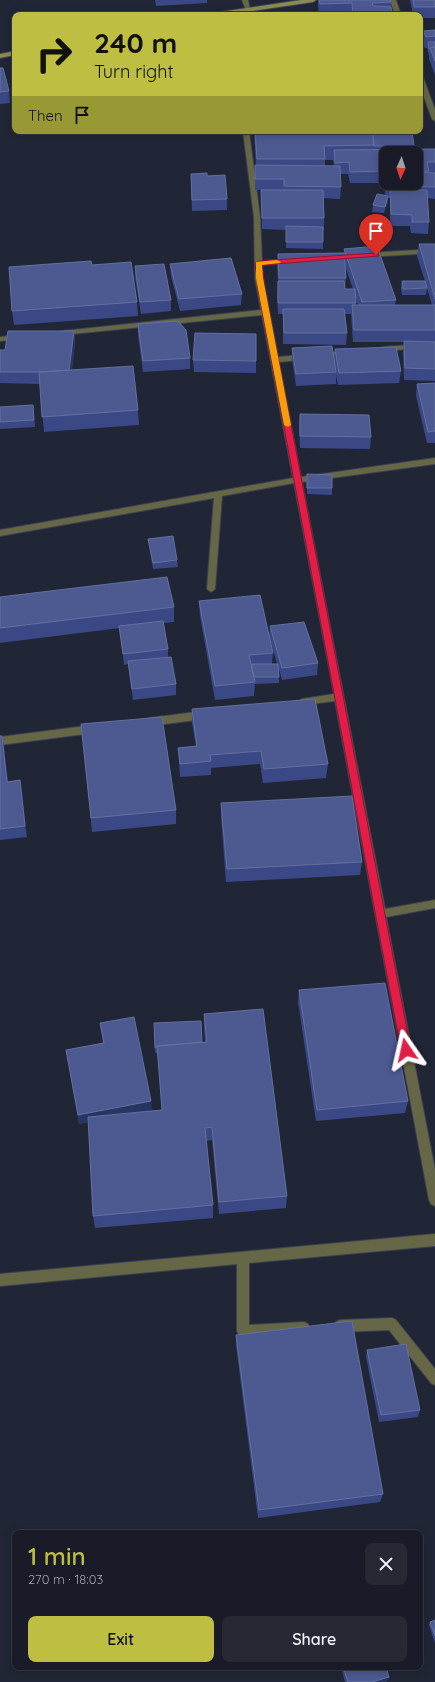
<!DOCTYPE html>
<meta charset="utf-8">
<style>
:root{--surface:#191c28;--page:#262934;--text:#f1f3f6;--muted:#9fa1a8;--line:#373a45;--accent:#bebf42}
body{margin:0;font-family:Quicksand,sans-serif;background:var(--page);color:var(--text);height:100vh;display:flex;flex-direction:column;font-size:15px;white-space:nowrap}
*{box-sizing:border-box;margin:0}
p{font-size:13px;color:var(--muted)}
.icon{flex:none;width:22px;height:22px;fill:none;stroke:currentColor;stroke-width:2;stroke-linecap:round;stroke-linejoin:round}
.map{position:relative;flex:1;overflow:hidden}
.panel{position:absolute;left:12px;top:1530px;width:411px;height:140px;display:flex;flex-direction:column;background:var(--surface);border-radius:8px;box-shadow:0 2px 10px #0003,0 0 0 1px var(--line)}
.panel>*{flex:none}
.top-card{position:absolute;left:12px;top:12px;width:411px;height:122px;border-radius:8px;box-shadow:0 2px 10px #0003,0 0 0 1px var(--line);background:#bebf42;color:#111;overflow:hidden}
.needle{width:26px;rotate:183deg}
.controls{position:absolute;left:379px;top:146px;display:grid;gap:8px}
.controls a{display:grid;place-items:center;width:44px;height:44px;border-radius:8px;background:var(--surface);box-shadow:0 2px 10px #0003,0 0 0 1px var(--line);font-size:20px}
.pin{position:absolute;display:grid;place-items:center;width:34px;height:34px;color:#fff;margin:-41px -17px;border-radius:50% 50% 50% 0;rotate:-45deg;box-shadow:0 0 4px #0007}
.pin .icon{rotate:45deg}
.me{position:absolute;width:44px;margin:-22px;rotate:349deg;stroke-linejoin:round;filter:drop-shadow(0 0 3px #0008)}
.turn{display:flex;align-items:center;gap:14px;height:84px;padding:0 16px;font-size:18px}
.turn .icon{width:52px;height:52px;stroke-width:2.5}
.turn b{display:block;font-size:28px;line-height:34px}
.then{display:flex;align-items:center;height:38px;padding:0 16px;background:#0003;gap:8px;font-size:15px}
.round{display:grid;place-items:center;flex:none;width:42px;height:42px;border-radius:8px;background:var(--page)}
.headline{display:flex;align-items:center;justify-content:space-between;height:68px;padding:0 16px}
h1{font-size:24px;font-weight:600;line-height:30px;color:var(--accent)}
.button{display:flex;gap:8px;margin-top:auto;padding:8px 16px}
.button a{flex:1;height:46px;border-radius:8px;background:var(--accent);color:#111;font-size:16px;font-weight:600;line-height:46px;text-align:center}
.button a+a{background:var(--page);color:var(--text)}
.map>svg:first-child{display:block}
</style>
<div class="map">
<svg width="435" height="1682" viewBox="0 0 435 1682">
<rect width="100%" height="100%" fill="#212636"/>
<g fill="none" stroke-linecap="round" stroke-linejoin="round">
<defs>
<path id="minor" d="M242,0H248L250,10H246Z
M390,0H396L401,15H395Z
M420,75L423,77L435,110V121L432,119L420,86Z
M243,131H249L260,217L262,261L291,259L295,261L291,263L262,265L263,278L278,357L347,351L351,353L347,355L279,362L301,477L435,458V464L302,482L385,909L435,900V908L386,917L435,1170V1206L431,1204L429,1200L335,701L302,705L297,702L302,699L334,694L294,483L222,496L215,589L211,592L207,589L214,498L0,536V530L293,478L262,315L62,335L58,333L62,331L261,310L255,278L254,217Z
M435,249V253L366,257L362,255L366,253Z
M20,335L24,337L23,339L0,341V337Z
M435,343V347L383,351L379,349L383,347Z
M204,711L209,715L204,719L149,726L144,722L149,718Z
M93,725L98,729L93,733L0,745V737Z
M435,1234V1246L249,1263V1325L304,1322L308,1324L310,1328L308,1332L304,1334L243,1337L239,1335L237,1331V1264L0,1286V1274Z
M392,1318L396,1320L435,1369V1385L431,1383L389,1330L340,1332L336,1330L334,1326L336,1322L340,1320Z"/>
<path id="secondary" d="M301,0H316L313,2L225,15H210L213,13Z
M15,51V55L0,58V54Z"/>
</defs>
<use href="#minor" stroke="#3c4150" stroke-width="2"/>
<use href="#secondary" stroke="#3c4150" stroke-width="2"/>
<use href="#minor" fill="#666746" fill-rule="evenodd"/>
<use href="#secondary" fill="#898b55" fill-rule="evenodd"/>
</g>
<path fill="#3a4985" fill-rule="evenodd" d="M155,0H207V3L156,6Z
M318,0H391L392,15H319L318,5ZM331,14H351V15Z
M410,0H435V18H420V15H413Z
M435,30V75L429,59V56L427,48H425L422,42L423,31Z
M0,68L9,91L10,103L0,104Z
M254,131H412L414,146V149H435V199L427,198L429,222L428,234L411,233L410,226H390V198H388V202L384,213L372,212L373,205L385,195L384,183H350L348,174H340L341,187L340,199L323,198L324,218V230H323V249L286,248V230L262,229L261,190H255V165H256ZM416,153V183H386ZM325,160H333L334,166H325Z
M191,174L207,176L227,199V210L192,211Z
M419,244H435V381L404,380L403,353L404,342H353L351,314H345L347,333L346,345L283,344V314H278L277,293L278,281L277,265L278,254L344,257V249L396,300L395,305H432L427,288L426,295H402L401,288L402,281H425L417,256ZM344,263L353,289H345L346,278ZM356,298L358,305H356Z
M170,264L242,294L241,305L180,311L171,276Z
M92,265L137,302L138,316L14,325L12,311Z
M135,266L171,300V311L141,314L135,277Z
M138,324L190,358V369L143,372L138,335Z
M74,331L75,343L72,370L138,410L139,425L44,432L40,384L0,383V350H5Z
M292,348L334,360L335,349L401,371L399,383L338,385L336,375V384L296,386L292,359Z
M193,360L256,361V373L194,372Z
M435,383V443H427L416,396L417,384Z
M33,405L35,427L0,429V407Z
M300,414L371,437L370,449L300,448L299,426Z
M307,474L332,488V495L307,494Z
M148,539L177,560L178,567L153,569Z
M0,597L174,607V622L164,623L168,649V657L176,684V695L133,700L129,672L128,664L124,665L120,628L0,643Z
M199,601L269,637L270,626L318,663L317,675L282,680L279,669V683L255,684L254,696L215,700L200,616ZM270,639L277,664H272L273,653Z
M192,709L328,764L326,778L263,783L260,764L211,768V775L180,777L178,748L196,746L192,723Z
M81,724L176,810V824L92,832Z
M0,736H2L4,747L8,782L20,780L27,837L0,840Z
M221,803L362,862L360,875L226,882L221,817Z
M299,990L408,1101L405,1113L316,1121L298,1002Z
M204,1014L287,1196L286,1208L219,1214L212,1140L206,1141L213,1205V1218L95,1228L93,1216L89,1122L79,1124L66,1050L103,1043L100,1023L152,1110L142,1112L162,1110L158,1053H155V1048L205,1042L204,1028Z
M236,1335L383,1494L380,1502L258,1518L236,1345Z
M367,1350L420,1410L418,1417L379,1422L366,1357Z
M435,1620V1643L429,1625L430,1622Z
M341,1667H386L389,1677L387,1681L384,1682H345Z"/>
<path fill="#283461" d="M388,196V202L384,213L385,207Z
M74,331L75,343L70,384L69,372Z
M2,736L4,747L9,793L7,782Z
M20,780L22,791L27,837L25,826Z
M151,1101L152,1110L79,1124L78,1115Z
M389,1677L387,1681L384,1682H372Z"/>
<path fill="#4c5a91" stroke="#6370a0" d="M319,0H391V2L372,3L373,6L391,7L392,15H328V14L353,15L352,3L320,4Z
M413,0H435V7H414Z
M435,30V36L426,37L423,31Z
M428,42H435V47L430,48L429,49Z
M435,47V61L430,48Z
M0,68H3L9,91L0,92Z
M255,131H372L374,145L324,146L325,159H257Z
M373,131H412L414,146H374Z
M435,149V162H427L429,171H416V153H386V182L385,171L350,172L349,162L335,163L334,150Z
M255,165L340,166L341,187L284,186V179H255Z
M416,172L435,173V187L386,186V183H416Z
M207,173V176L225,175L227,199L192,200L191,174Z
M261,190H323L324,218H262Z
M390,190H427L429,222H412V215L391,214Z
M377,194L388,196L385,207L373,205Z
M286,226L323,227V242H286Z
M419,244H435V299Z
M377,246L396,300L362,302L344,249Z
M344,253L346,278H279L278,254Z
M231,258L242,294L179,299L170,264Z
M91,261L92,265L131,262L137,302L12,311L9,267Z
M164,264L171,300L140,302L135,266Z
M278,281H344L345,289H355L356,303H278Z
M402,281H425L427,288L403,289Z
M352,305H435V330H354Z
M283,309H344L347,333H284Z
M178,321L186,330L190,358L143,361L138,324Z
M8,331H74L69,370L45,372H0V350H5Z
M195,333L256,334V361L193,360Z
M404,341L435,342V369L405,368Z
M332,346L336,372L296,374L292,348Z
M396,347L401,371L339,373L335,349Z
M133,366L138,410L42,417L39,372Z
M435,383V431L428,432L417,384Z
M33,405L34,420L0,422V407Z
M300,414L369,415L371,437L300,436Z
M307,474L332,475V488H307Z
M173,536L177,560L153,563L148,539Z
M167,577L174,607L0,628V597Z
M260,595L273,653L249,655L255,682L215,686L199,601Z
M163,621L168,649L123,654L119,626Z
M304,622L318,663L282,668L270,626Z
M171,657L176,684L132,689L128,661Z
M252,664H278L279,677H254L252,670Z
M315,699L328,764L264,769L261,751L210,755L211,761L180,764L178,748L197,746L192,709Z
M162,717L176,810L91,818L81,724Z
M0,736H2L7,782L20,780L25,826L0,829Z
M352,796L362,862L227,869L221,803Z
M385,983L408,1101L317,1110L299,990Z
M263,1009L287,1196L219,1202L212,1127L205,1128L213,1205L93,1216L88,1117L162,1110L157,1046L207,1042L204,1014Z
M134,1017L151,1101L78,1115L66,1050L104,1043L100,1023Z
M201,1021L202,1042L157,1046V1047L155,1048L154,1023Z
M352,1321L383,1494L259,1510L236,1335Z
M406,1344L420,1410L381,1415L367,1350Z
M435,1620V1636L430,1622Z
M343,1667H386L389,1677L372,1682H348Z"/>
<path fill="#e11d48" stroke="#92132f" d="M376,253L379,255V256L262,265L265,289L411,1050L410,1053L406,1054L403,1053L401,1050L258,289L255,263L259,261Z"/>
<path fill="#f59e0b" d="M277,260L281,262L280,263L262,265L263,278L291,425L288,427L284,425L256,278V262Z"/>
</svg>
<div class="controls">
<a><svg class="needle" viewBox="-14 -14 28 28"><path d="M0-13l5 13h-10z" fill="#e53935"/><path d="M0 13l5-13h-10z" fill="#9fa1a8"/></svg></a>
</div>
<div class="pin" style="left:376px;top:255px;background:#d93025"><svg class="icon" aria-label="arrive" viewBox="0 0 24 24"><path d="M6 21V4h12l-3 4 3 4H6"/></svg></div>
<svg class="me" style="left:406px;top:1050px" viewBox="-20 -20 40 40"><path d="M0-17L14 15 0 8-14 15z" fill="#e11d48" stroke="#fff" stroke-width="4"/></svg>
<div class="top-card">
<div class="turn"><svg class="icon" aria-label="right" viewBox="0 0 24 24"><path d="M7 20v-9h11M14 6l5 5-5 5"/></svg><div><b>240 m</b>Turn right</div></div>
<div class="then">Then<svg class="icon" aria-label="arrive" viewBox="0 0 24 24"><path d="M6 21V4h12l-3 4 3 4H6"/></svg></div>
</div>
<section class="panel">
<div class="headline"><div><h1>1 min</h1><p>270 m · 18:03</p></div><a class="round"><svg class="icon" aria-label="close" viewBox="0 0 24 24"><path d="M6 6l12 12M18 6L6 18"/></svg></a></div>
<div class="button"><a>Exit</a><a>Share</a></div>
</section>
</div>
